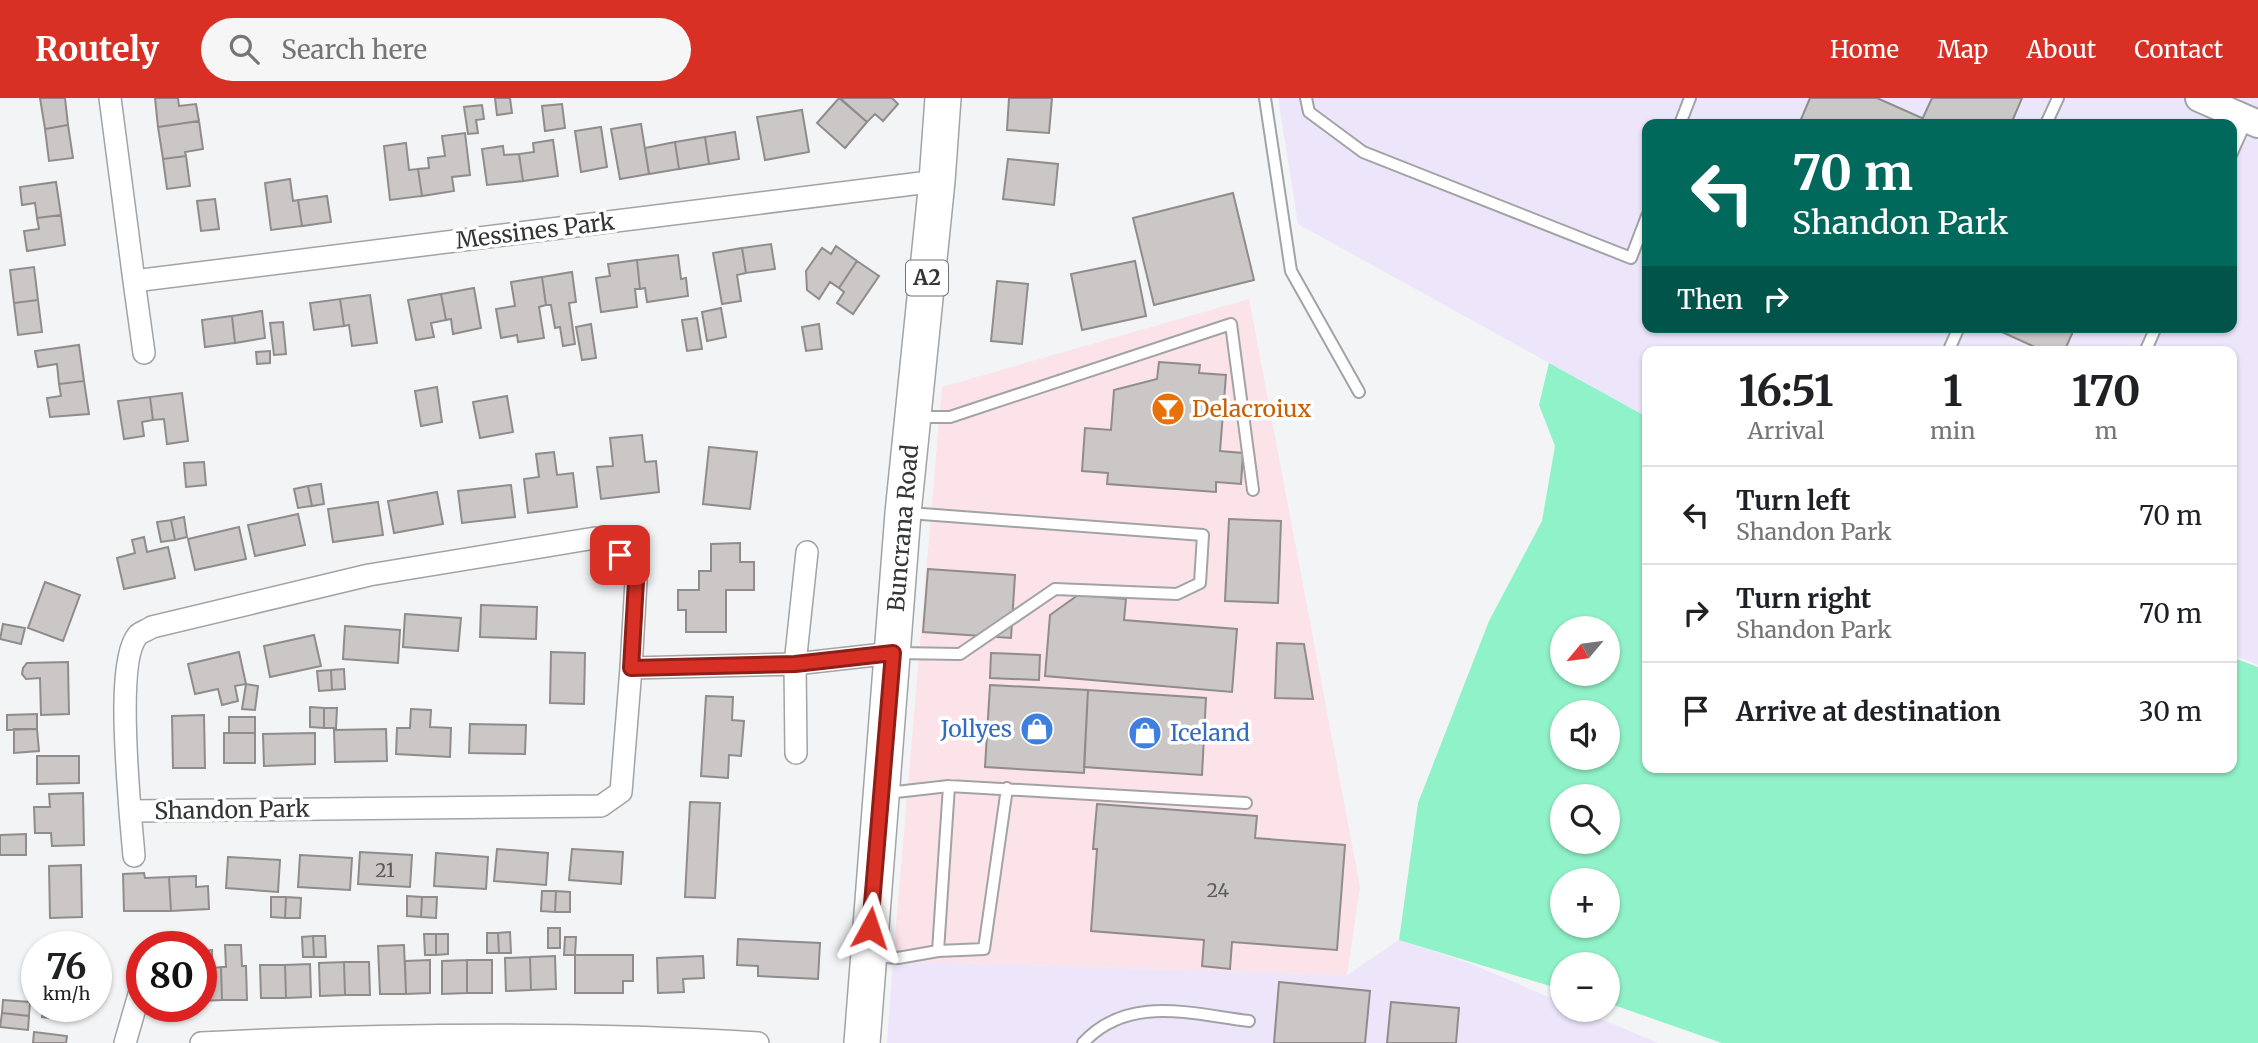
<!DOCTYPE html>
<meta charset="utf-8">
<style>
:root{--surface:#fff;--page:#f6f6f6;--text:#202124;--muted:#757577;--line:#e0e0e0;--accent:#d93025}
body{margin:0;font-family:Merriweather,serif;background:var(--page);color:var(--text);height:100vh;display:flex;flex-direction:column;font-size:26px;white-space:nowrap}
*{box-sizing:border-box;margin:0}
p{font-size:23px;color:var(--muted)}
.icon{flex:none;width:38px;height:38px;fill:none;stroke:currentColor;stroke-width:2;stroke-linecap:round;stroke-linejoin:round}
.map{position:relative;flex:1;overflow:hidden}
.details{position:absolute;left:1642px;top:248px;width:595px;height:427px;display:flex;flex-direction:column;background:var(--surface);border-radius:14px;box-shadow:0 2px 5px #0004}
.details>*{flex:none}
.guide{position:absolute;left:1642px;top:21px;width:595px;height:214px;border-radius:14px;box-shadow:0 2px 5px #0004;background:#00695c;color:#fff;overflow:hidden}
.needle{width:46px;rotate:241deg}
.controls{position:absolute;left:1550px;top:518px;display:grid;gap:14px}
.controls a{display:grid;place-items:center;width:70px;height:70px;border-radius:50%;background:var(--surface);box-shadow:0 2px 5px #0004;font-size:35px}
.speed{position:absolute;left:21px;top:833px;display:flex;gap:14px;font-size:35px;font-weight:700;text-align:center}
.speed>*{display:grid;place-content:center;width:91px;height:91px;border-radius:50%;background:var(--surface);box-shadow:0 2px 5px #0004;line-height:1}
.speed small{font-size:18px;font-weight:400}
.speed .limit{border:10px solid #d22;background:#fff;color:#111}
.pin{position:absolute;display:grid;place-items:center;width:60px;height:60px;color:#fff;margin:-30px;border-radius:14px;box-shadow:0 4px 10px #0006}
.me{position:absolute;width:77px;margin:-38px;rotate:5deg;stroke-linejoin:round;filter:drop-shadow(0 0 5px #0008)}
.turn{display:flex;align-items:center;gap:24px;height:147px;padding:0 35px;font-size:32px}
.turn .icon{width:91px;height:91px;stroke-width:2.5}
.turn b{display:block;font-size:49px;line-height:60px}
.then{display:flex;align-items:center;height:66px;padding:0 35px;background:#0003;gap:14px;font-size:26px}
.eta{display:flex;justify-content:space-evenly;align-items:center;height:119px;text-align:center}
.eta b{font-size:42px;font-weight:700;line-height:49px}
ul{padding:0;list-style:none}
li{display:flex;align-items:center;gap:21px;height:98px;padding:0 35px;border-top:2px solid var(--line)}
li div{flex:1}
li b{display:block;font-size:26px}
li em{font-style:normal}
header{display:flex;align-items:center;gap:42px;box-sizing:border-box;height:98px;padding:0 35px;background:var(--accent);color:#fff}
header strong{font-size:33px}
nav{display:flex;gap:38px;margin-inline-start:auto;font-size:24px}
.search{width:490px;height:63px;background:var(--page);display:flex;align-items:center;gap:18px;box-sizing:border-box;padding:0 24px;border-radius:38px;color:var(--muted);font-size:26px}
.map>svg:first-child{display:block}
</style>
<header>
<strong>Routely</strong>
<div class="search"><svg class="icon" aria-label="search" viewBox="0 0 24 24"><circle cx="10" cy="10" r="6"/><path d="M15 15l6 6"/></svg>Search here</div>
<nav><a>Home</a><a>Map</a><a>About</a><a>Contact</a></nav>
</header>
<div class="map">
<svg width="2258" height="945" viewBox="0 0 2258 945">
<rect width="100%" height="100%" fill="#f2f4f6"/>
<path fill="#fce2e9" d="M1249,201L1360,789L1347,877L893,863L942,289Z"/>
<path fill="#ede6fb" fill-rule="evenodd" d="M1278,0H2258V567L2231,556V254H1647V319L1298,126ZM1647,26H2231V229H1647Z
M1399,842L1469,865L1563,905V912H1580L1658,945H887L893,863L1347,877Z"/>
<path fill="#90f2c8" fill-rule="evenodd" d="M1549,265L1647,319V670H2231V559L2258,569V945H1722L1608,905V866H1563V892L1399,842L1418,705L1489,523L1542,423L1555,348L1539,307ZM1608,530V576H1563V530ZM1608,614V660H1563V614ZM1563,698H1608V744H1563ZM1563,782H1608V828H1563Z"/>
<path fill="#cac7c6" stroke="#8f8c8b" stroke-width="2" d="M40,0H65L68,27L45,31Z
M155,0H178L179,8L196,6L199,23L158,29Z
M495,0H510L512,15L497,17Z
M839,0L867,24L845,50L817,25Z
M840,0H892L898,6L883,23L875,16L867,24Z
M1009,0H1052L1049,35L1007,32Z
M1810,0H1877L1922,20L1919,26H1799Z
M1932,0H2022L2011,26H1920Z
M562,6L565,30L545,33L542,8Z
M482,7L484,21L476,22L478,35L468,36L464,9Z
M802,12L809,54L765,62L757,19Z
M199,23L203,51L185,54L186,58L163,61L158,29Z
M641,26L649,76L620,81L611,31Z
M68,27L73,60L49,63L45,31Z
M601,29L607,69L581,74L575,33Z
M735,34L739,61L709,66L705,39Z
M465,35L470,77L452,79L454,93L422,98L418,71L429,70L428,60L445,58L442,38Z
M705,39L709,66L679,71L675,44Z
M553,42L558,78L523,83L519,56L534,54L533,45Z
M675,44L679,71L649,76L645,50Z
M406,45L409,72L418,71L422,98L390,102L384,48Z
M503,48L504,57L519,56L523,83L487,87L482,51Z
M186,58L190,88L167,91L163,61Z
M1008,61L1058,66L1054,107L1003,101Z
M290,81L293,103L298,102L302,128L271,132L265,85Z
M56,84L61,117L37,120L35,105L22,107L20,89Z
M1233,95L1254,182L1154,207L1133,120Z
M327,98L331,124L302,128L298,102Z
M215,101L219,131L201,133L197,103Z
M61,117L65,147L27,153L24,133L39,131L37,120Z
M771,146L775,171L746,175L742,150Z
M836,148L857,163L839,190L830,184L819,201L807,192L806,173L822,150L831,156Z
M742,150L746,175L737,177L741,203L722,206L713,155Z
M678,157L681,181L686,180L688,198L647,204L645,190L640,191L637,162Z
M637,162L640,191H635L637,209L601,214L596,180L610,178L608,166Z
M857,163L879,178L853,216L837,205L844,194L839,190Z
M1135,163L1146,218L1082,232L1071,176Z
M34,169L38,202L14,205L10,172Z
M572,174L576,204L569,205L575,246L563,248L560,229L555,230L551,207H546L542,179Z
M542,179L546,207L539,209L544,240L518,244L517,237L501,240L496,211L515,208L511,184Z
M997,183L1028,186L1022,246L991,243Z
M474,190L481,230L453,236L451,221L446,222L441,196Z
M441,196L446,222L431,225L434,239L416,242L408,202Z
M370,197L377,245L352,248L349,227L344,228L340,201Z
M340,201L344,228L314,232L310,205Z
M38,202L42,234L18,237L14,205Z
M721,210L726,239L707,243L702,214Z
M262,213L265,240L235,245L232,218Z
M232,218L235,245L205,249L202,222Z
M697,220L702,251L687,253L682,222Z
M283,224L286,256L274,257L270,225Z
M591,226L596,260L582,262L576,229Z
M819,226L822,251L806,253L802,229Z
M1991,229H2075L2064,254H2046Z
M79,247L84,283L59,286L57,266L38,269L35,253Z
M270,253V265L257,266L256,254Z
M1159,264L1200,267L1199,275L1226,277L1220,353L1243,355L1241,386L1216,384V394L1107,386L1108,375L1082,373L1085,330L1111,332L1114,292L1157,281Z
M84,283L89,316L50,319L47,300L61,298L59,286Z
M437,289L442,324L421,328L415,293Z
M182,295L188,343L167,346L164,321L153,322L150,299Z
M507,298L513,334L480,340L473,304Z
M150,299L153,322L142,324L144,338L124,341L118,303Z
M642,337L645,364L656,363L659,394L601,401L597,369L613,368L610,340Z
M709,349L757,354L750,411L703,406Z
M554,354L557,377L573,375L577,409L528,415L524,381L539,379L536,356Z
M204,364L206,387L186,389L184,365Z
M321,386L324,406L312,408L308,388Z
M511,387L515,419L462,425L458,393Z
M308,388L312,408L298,410L294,391Z
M437,394L443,426L394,435L388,403Z
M378,404L383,437L333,444L328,411Z
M298,416L305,447L255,458L248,427Z
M184,419L187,439L175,442L171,422Z
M1229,421L1281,423L1278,505L1225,503Z
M171,422L175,442L161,444L157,424Z
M239,429L246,461L195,472L188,441Z
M144,439L147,454L168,449L175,480L124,491L117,460L135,455L132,442Z
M740,445V464H754V492H726V534H686V512H678V492H699V473H711V446Z
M928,471L1015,477L1011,540L923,534Z
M45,484L80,497L63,543L28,530Z
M1078,497L1126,501L1124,522L1237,531L1232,594L1045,578L1050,517Z
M481,507L537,509L536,541L480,539Z
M405,516L461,520L458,553L403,549Z
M3,526L25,530L21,546L0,541Z
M345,528L400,532L398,565L343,561Z
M314,537L321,568L270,579L264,548Z
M1277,545L1304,546L1313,601L1275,600Z
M239,554L246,586L235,588L238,603L222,607L218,591L195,596L188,566Z
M551,554L585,555L584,606L550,605Z
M991,555L1040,557L1039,582L990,580Z
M68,564L69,616L41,617L40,580L26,581L22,576L23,570L27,565Z
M344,571L345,591L332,592L331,572Z
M331,572L332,592L319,593L317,573Z
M246,586L258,588L255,612L242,611Z
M990,587L1088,592L1084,675L985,669Z
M1088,592L1206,600L1202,677L1084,669Z
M706,598L733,599L732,622L744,623L741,658L729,657L728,680L701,678Z
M310,609L324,610V630L310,629Z
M324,610H337L336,630H324Z
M411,611L431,612L430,629L451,630L450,659L396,656L397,630H410Z
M37,616V631L7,632V617Z
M204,617L205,670H173L172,618Z
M229,619H255V635H229Z
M470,626L526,627L525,656L469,655Z
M14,631H37L39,653L14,655Z
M386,631L387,663L335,664L334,632Z
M224,635H255V665H224Z
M315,635V666L264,668L263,636Z
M37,658H79V685L37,686Z
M83,695L84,747L52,748L51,735H35L34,709H50L49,696Z
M690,704L720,705L715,800L685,799Z
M1097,706L1257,718L1255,740L1345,747L1337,852L1232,844L1230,871L1202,868L1204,842L1091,833L1097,751H1093Z
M26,736V757H0V737Z
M497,751L548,755L546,787L494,783Z
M572,751L623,754L621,786L569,782Z
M360,754L412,757L410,789L358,786Z
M436,755L488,759L486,791L434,788Z
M300,757L352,760L350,792L298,789Z
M228,759L280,762L278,794L226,790Z
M81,767L82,819L50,820L49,768Z
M144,775L145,780L169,779L171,813H124L123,776Z
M196,778V789L208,788L209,811L171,813L169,779Z
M542,793H556L555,814L541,813Z
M556,793L570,794V814H555Z
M407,798L422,799L421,819L407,818Z
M271,799H286L285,820L271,819Z
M286,799L301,800L300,820H285Z
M422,799H437L436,820L421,819Z
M548,830H560V850H548Z
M510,834L511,855H499L498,835Z
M487,835H498L499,855H487Z
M424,836H436V857H425Z
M436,836H448V856L436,857Z
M313,838L314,859H303L302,839Z
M313,838H325L326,859H314Z
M565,839H576L575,857H564Z
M738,841L820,845L818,881L758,878V868L737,867Z
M225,847H241L242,868H246L247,902H222L221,869H226Z
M404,847L406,896H380L378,848Z
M212,852V870L221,869L222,902L201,903V853Z
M575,857H633V883H623V895H575Z
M555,858L556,891L531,892L530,859Z
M703,858L704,880L683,881L684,894L658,895L657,860Z
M530,859L531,892L506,893L505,860Z
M430,862V895L406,896L405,863Z
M467,862V895L442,896V863Z
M467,862H492V895H467Z
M344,864L345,897L320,898L319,865Z
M344,864H369L370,897H345Z
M310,866L311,899L286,900L285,867Z
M260,867H285L286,900H261Z
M1279,884L1370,893L1365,945H1274Z
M3,902L30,904L29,918L2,915Z
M1391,904L1459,910L1456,945H1387Z
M43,908H73L72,922L42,919Z
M2,915L29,918L28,932L0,929Z
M34,934L67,938L66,945H33Z"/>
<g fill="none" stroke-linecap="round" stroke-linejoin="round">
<defs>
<path id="service" d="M1265,0L1291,173L1359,294
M1306,0L1309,14L1363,54L1631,160L1647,118
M1680,26L1690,0
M2046,26L2058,0
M2231,57L2247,21
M1948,254L1959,229
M2145,254L2156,229
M919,319H950L1231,226L1253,392
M896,555L960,556L1055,491L1177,496L1200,485L1203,437L909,415
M887,695L949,688L1246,705
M938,853L949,688
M873,858L898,860L938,853L984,851L1007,690
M1083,945C1128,896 1191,916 1249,923"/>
<path id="minor" d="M110,0L134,183L937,83
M134,183L144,255
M631,570L621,694L601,708L130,713C128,679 116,561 138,537C141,534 148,532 152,529L369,477L595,440L620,457L636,483L631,570L795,566L893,555
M796,655L795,566L807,454
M130,713L134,758
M125,945L142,886
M201,945C386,936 572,933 758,945"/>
<path id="tertiary" d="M2199,0L2258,26"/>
<path id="trunk" d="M862,945L903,415L937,83L943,0"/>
</defs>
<use href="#service" stroke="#a2a3a5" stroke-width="14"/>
<use href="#minor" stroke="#a2a3a5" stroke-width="24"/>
<use href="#tertiary" stroke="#a2a3a5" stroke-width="30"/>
<use href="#trunk" stroke="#a2a3a5" stroke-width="38"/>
<use href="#service" stroke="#fff" stroke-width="10"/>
<use href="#minor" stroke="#fff" stroke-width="21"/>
<use href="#tertiary" stroke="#fff" stroke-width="26"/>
<use href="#trunk" stroke="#fff" stroke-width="35"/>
</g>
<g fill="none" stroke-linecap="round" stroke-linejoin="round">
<defs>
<path id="route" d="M620,457L636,483L631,570L795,566L893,555L870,830"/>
</defs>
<use href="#route" stroke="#8d1f18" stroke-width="18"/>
<use href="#route" stroke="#d93025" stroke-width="12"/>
</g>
<defs>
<symbol id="bar-disc" viewBox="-11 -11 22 22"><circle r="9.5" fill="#e8710a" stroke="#fff"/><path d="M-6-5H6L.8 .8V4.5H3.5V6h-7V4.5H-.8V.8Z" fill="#fff"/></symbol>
<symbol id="shop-disc" viewBox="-11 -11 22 22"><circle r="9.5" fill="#3f7fe0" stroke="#fff"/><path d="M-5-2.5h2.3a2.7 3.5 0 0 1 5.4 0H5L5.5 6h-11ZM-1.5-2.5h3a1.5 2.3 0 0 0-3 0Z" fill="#fff"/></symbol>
</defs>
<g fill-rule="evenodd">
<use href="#bar-disc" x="1149" y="292" width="38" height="38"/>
<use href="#shop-disc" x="1018" y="612" width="38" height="38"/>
<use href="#shop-disc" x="1126" y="616" width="38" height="38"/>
</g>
<g text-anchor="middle" stroke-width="7" stroke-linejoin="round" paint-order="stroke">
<g font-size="19" fill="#5a5a59">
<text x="385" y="779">21</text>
<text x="1218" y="799">24</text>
</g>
<rect fill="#fff" stroke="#717272" stroke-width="2" x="906" y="162.5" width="42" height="35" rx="5"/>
<g font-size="21" font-weight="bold" fill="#343535">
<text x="927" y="187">A2</text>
</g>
<g font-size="23" fill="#343535" stroke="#fff">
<text transform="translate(535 133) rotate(-7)" y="8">Messines Park</text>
<text transform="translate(903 430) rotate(-85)" y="8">Buncrana Road</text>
<text transform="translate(232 712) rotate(-1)" y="8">Shandon Park</text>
</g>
<g font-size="23" fill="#c56008" stroke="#fff" text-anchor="start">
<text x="1192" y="319">Delacroiux</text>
</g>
<g font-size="23" fill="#366cbe" stroke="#fff" text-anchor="end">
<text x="1012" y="639">Jollyes</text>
<text x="1170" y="643" text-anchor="start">Iceland</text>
</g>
</g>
</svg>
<div class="controls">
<a><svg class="needle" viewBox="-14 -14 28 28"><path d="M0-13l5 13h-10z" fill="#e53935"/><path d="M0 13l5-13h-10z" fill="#757577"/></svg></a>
<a><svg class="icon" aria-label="sound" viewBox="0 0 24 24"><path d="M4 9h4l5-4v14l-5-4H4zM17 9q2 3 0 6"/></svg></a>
<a><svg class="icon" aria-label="search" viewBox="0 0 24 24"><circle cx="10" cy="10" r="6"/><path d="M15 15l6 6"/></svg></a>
<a>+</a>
<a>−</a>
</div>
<div class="speed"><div>76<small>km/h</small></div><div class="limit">80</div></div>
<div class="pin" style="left:620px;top:457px;background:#d93025"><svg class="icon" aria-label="arrive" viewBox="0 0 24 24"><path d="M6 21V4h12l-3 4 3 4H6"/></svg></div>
<svg class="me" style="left:870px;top:830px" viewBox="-20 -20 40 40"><path d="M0-17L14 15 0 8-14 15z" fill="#d93025" stroke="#fff" stroke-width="4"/></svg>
<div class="guide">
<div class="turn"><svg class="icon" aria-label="left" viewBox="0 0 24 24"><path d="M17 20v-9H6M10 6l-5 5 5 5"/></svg><div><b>70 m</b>Shandon Park</div></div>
<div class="then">Then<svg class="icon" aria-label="right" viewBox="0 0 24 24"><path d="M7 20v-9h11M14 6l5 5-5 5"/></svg></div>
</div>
<section class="details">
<div class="eta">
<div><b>16:51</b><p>Arrival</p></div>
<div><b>1</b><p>min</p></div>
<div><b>170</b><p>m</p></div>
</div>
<ul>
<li><svg class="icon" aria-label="left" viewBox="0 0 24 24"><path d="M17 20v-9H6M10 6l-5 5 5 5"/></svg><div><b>Turn left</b><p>Shandon Park</p></div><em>70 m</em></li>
<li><svg class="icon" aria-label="right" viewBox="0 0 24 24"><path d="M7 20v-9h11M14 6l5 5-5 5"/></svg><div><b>Turn right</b><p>Shandon Park</p></div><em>70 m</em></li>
<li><svg class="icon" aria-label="arrive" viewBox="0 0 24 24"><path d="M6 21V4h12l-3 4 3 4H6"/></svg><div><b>Arrive at destination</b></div><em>30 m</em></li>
</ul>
</section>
</div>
